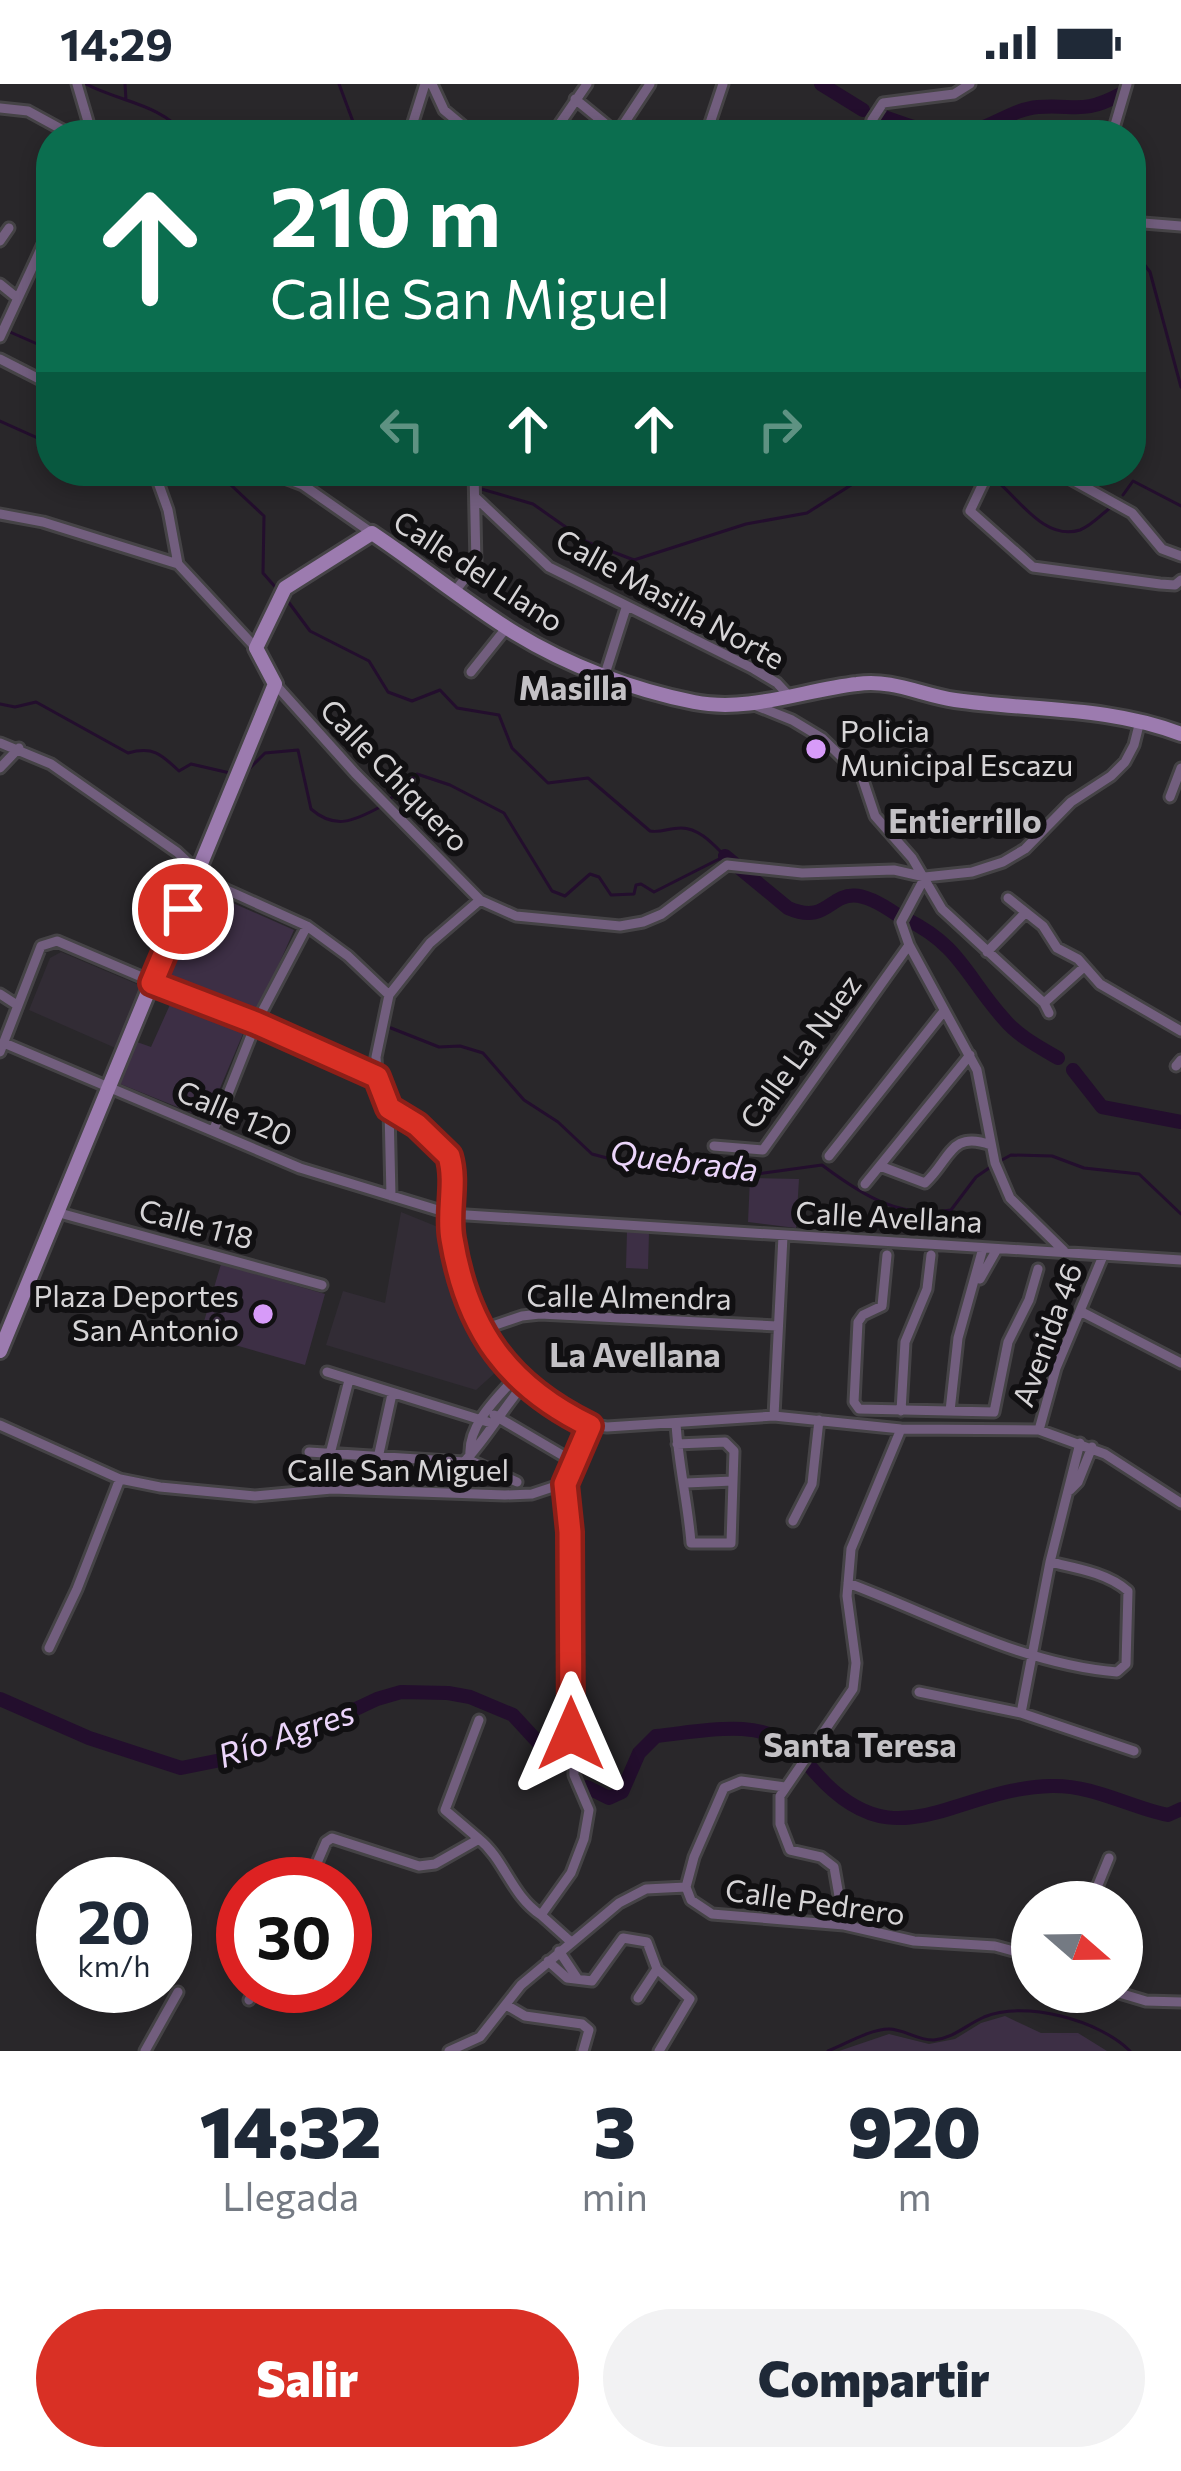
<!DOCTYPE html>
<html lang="es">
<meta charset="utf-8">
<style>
:root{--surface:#fff;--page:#f2f2f3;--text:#1f2937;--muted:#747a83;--accent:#d93025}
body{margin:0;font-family:Commissioner,sans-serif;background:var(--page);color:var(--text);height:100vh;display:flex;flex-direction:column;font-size:45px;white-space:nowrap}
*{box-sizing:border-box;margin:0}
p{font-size:39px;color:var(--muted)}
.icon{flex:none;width:66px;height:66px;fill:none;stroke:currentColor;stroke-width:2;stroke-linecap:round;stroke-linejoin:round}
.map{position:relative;height:1967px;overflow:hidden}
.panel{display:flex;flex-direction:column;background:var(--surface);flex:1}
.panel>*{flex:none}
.guide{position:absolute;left:36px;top:36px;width:1110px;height:366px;border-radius:48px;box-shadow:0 6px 18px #0003;background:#0b6e4f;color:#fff;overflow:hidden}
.needle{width:78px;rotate:110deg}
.buttons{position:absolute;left:1011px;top:1797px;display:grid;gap:24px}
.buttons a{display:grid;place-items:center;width:132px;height:132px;border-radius:50%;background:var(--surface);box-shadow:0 6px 18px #0003;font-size:60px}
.speed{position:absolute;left:36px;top:1773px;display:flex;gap:24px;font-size:60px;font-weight:700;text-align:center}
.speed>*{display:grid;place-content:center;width:156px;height:156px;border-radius:50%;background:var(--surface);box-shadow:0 6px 18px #0003;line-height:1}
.speed small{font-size:30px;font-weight:400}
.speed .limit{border:18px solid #d22;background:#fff;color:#111}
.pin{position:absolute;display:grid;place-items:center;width:102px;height:102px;color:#fff;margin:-51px;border:6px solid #fff;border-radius:50%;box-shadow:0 3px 12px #0007}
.me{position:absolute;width:132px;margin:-66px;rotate:0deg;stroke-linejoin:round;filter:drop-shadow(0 0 9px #0008)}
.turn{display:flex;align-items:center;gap:42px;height:252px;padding:0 36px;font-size:54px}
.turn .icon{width:156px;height:156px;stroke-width:2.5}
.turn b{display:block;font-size:84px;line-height:102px}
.lanes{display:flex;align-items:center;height:114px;padding:0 36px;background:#0003;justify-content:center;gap:60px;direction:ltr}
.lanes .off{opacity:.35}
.eta{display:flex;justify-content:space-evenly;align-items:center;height:204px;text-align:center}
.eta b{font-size:72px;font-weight:800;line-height:84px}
.cta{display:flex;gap:24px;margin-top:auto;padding:24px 36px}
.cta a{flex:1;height:138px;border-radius:72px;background:var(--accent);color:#fff;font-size:48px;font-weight:800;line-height:138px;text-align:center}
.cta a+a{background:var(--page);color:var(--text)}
.status{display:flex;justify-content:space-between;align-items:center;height:84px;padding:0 60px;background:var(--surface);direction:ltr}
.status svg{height:33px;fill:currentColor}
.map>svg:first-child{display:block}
</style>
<div class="status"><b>14:29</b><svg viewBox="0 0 49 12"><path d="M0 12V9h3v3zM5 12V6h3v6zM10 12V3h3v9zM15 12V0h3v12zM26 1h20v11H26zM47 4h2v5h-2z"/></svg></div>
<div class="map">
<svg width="1181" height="1967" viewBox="0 0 1181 1967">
<rect width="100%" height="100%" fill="#29272a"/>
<path fill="#322c35" d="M61,868L146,904L120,966L29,926L50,874Z
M401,1128L438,1143L455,1201L497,1287L476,1306L326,1261L343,1207L385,1219Z"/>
<path fill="#3d2f45" d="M201,805L294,846L256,932L163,891Z
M173,914L245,945L207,1035L118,999L137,958L151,963Z
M750,1094L799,1095L796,1144L748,1138Z
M627,1147L649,1148L648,1185L626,1184Z
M221,1180L325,1210L305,1281L200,1251Z
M1005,1932L1041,1949H1078L1107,1967H839L889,1950L929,1960L955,1955L981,1939Z"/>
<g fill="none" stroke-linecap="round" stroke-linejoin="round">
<path stroke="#230e2d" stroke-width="3" d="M86,0C120,18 161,20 185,51
M125,0L126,16
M339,0L358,51
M1131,163L1150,188L1181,303
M10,248L51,266
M0,337L51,360
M98,387L113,397L148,389
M216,387L264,432L263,489L277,505
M445,387L452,395L469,401
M993,394C1016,410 1043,458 1080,446C1091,442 1102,430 1111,423
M478,404L533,420L587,458L634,476L746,440L807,429L859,396L903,398L925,387
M1123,411L1133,397L1181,422
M287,516L310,547L369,577L388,608L412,617L440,606L457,624L499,631L512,664L548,699L588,694L650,747C661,749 669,744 681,744C699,744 713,760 725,772L654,808L641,800L636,801L634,810L611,811L599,793L590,790L565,812L552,807L504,729L450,701L417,690L388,717
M0,620L15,623L36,618L128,669C153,662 161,670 179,687L191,680L230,689
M245,689L265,669L298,666L311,725C335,746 354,737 380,723
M391,944L439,963L460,962L483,969L524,1016L558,1038L592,1070L607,1074L728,1083L757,1090L822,1081C862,1111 899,1135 951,1126L976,1093L992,1082
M1000,1077L1011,1071L1052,1072L1084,1084L1139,1090L1181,1130
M828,1967C846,1960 870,1945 889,1945C904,1945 918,1957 934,1956C954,1954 966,1941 984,1933C1025,1916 1099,1936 1130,1967"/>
<path stroke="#230e2d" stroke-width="14" d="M821,0L863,26
M881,32C908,41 936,54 965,49C990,45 1012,25 1038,23C1076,20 1082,31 1121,10
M725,772L788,824C841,847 826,781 896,830
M906,835C960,861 967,894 1004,935C1018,952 1039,963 1058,974
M1073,986L1102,1023L1181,1038
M0,1615L89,1654L181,1684L226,1675L307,1648L377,1615L401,1608L448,1609L470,1613L513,1631L558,1680
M808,1680C893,1786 950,1704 1052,1702C1093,1701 1129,1723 1168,1731L1181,1725
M587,1703L609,1714L622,1708L639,1669L656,1652C700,1648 761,1632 797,1666"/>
<defs>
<path id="street" d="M77,0L92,51
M432,0L444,26L474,51
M575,15L619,51
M0,24L28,27L72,51
M617,50L650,0
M409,51L425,0
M552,51L587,0
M706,51L723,0
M868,51L872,36L883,19L954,10L970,0
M1112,51L1127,0
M1131,138L1181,142
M0,157L9,144
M0,200L16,213
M0,253L51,143
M0,275L51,301
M154,387L168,426L178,480
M266,387L303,401L372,449
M989,387L970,427L1033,483L1160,500L1175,501L1181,496
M1056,387L1132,429L1162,465L1181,472
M475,413L549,483L752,584L777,599L790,613
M0,430L43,438L178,480L256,564
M456,506L476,480L474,387
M471,588L507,543
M605,590L626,524
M275,600L355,689L480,816L516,832L620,842L643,838L662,830L727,781L802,789L894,786L925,793L972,788L1003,778L1025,765L1071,718L1111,692L1125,678L1134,661L1140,637
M757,622L792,636L822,654L862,693L875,732L912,774L942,825L1044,919L1049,929
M0,659L51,680L177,768L209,798L307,842L348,872L389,911L430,859L480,816
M0,684L19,664
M1170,713L1181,684
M925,793L901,838L909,861L977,986L995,1079L1010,1114L1064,1167
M1008,814L1043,842L1057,864L1078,875L1100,900L1181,947
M987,868L1025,829
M0,910L17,921
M389,911L376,973L377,993L389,1025L391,1112
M1044,919L1084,883
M4,959L300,1084L451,1130L1181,1176
M0,968L41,862L57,857L377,993
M1176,982L1181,976
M389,1025L417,1041L449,1072C457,1099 447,1128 452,1155C465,1234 518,1334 607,1343L774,1332L901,1345L1039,1346L1105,1370L1181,1419
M214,1045L256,939L307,842
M714,1062L763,1066L909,861
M829,1072L944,927
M880,1082L925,1099C951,1075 950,1046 991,1061
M865,1100L970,971
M56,1128L322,1201
M887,1171L882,1222L863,1231L858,1238L854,1318L859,1325L994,1328L1008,1258L1029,1216L1038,1185
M980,1195L997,1165
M1080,1227L1181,1279
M481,1246L522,1232L540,1230L777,1242
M327,1288L491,1339
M901,1327L905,1258L927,1205L931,1171
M950,1327L958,1254L983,1164
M494,1331L562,1371
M774,1332L783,1152
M676,1339C678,1379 688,1419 691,1459H731L734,1367L725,1358L677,1360
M0,1341L120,1395L160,1403L255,1412L332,1405L505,1411L532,1410L565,1399L591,1341
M1039,1346L1056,1284L1103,1172
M309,1368L464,1378C486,1355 502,1326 523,1301
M330,1370L349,1296
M470,1371C468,1341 496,1315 515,1294
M378,1374L392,1310
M467,1375L517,1398
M565,1399L570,1448L574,1691L589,1726L584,1755L571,1789L541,1831L570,1857
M686,1399L733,1397
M1070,1406L1078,1398L1092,1363
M793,1437L812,1400L819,1336
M848,1499C936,1532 1021,1580 1117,1588L1126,1580L1128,1507C1108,1489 1076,1484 1050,1478
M49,1564L77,1505L120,1395
M919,1608L1021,1629L1134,1667
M1021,1629L1050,1478L1080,1359
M479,1755L445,1726L479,1636
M308,1800L326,1758L332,1754L419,1782L435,1780L479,1755C505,1776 511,1811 541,1831
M686,1803L691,1816L712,1830L844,1841L914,1857L995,1862L1032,1872
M686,1803L694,1773L724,1704L741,1697L785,1703
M1091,1818L1109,1774
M844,1841L834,1783L821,1773L790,1766L780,1740V1712L853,1605L856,1579L847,1512L851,1465L901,1345
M559,1867L577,1894
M548,1877L567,1894L592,1897L623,1854L647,1858L657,1885L690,1915L659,1967
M1116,1908L1146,1917L1181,1918
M638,1914L657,1885
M249,1916L257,1902
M506,1921L525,1932L582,1940L589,1946L583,1967
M145,1967L178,1908
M449,1967L480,1953L521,1901L619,1819L646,1805L686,1803"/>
<path id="secondary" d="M0,1267L275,600L256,564L285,504L372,449C420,481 465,518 515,549C567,581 633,606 694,618C749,629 803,606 857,600C893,595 921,611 955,616C1032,627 1108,622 1181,650"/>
</defs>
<use href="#street" stroke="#454346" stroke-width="15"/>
<use href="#secondary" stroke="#454346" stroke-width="20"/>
<use href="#street" stroke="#725e7e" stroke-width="9"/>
<use href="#secondary" stroke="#9c7baf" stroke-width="14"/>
</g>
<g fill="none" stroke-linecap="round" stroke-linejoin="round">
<defs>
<path id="route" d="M183,825L152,899L256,939L377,993L389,1024L417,1041L449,1072C457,1099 447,1128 452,1155C467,1246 508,1302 590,1342L565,1400L570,1448L571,1650"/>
</defs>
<use href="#route" stroke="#8d1f18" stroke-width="30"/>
<use href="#route" stroke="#d93025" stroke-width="21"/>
</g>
<g fill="#d79bf9" stroke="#111012" stroke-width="4.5">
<circle cx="816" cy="665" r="12"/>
<circle cx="263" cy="1230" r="12"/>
</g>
<g text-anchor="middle" stroke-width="12" stroke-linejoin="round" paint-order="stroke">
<g font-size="30" fill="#d6d4d6" stroke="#111012">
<text transform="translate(478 488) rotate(33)" y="10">Calle del Llano</text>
<text transform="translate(670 516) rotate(29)" y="10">Calle Masilla Norte</text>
<text transform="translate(394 692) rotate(46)" y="10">Calle Chiquero</text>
<text transform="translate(801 968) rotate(-54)" y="10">Calle La Nuez</text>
<text transform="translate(234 1030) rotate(23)" y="10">Calle 120</text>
<text transform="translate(889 1134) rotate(3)" y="10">Calle Avellana</text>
<text transform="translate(196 1141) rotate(15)" y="10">Calle 118</text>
<text transform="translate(629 1214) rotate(1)" y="10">Calle Almendra</text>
<text transform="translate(1048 1251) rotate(-70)" y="10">Avenida 46</text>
<text x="398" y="1397">Calle San Miguel</text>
<text transform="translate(815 1819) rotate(8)" y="10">Calle Pedrero</text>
</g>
<g font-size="30" fill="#d6d4d6" stroke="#111012" text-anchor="start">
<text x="840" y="658">Policia<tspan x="840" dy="34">Municipal Escazu</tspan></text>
<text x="239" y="1223" text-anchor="end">Plaza Deportes<tspan x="239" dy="34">San Antonio</tspan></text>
</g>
<g font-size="33" font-weight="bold" fill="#c3c1c5" stroke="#111012">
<text x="573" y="616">Masilla</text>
<text x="965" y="749">Entierrillo</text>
<text x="635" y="1283">La Avellana</text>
<text x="860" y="1673">Santa Teresa</text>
</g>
<g font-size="33" font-style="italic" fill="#ecd5fb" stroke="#111012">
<text transform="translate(684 1077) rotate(7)" y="12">Quebrada</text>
<text transform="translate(286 1650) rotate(-19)" y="12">Río Agres</text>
</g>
</g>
</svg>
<div class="buttons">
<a><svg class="needle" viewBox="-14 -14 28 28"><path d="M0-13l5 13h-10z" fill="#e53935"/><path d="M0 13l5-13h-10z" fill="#747a83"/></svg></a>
</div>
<div class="speed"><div>20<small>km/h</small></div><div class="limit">30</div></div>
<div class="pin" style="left:183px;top:825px;background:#d93025"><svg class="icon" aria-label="arrive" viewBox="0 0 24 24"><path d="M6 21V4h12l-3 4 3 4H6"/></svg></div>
<svg class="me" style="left:571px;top:1650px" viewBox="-20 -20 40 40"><path d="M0-17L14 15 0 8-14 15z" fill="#d93025" stroke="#fff" stroke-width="4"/></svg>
<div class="guide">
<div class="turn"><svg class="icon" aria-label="ahead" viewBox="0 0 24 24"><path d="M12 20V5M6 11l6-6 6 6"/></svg><div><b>210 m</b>Calle San Miguel</div></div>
<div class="lanes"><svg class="icon off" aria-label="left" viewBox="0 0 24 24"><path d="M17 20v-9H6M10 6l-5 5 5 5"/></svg><svg class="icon" aria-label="ahead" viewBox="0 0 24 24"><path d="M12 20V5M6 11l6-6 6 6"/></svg><svg class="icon" aria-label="ahead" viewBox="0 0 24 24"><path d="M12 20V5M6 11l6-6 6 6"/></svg><svg class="icon off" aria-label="right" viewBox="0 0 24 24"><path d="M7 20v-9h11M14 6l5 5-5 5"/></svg></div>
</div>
</div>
<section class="panel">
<div class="eta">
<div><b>14:32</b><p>Llegada</p></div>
<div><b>3</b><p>min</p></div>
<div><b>920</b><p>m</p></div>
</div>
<div class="cta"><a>Salir</a><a>Compartir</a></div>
</section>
